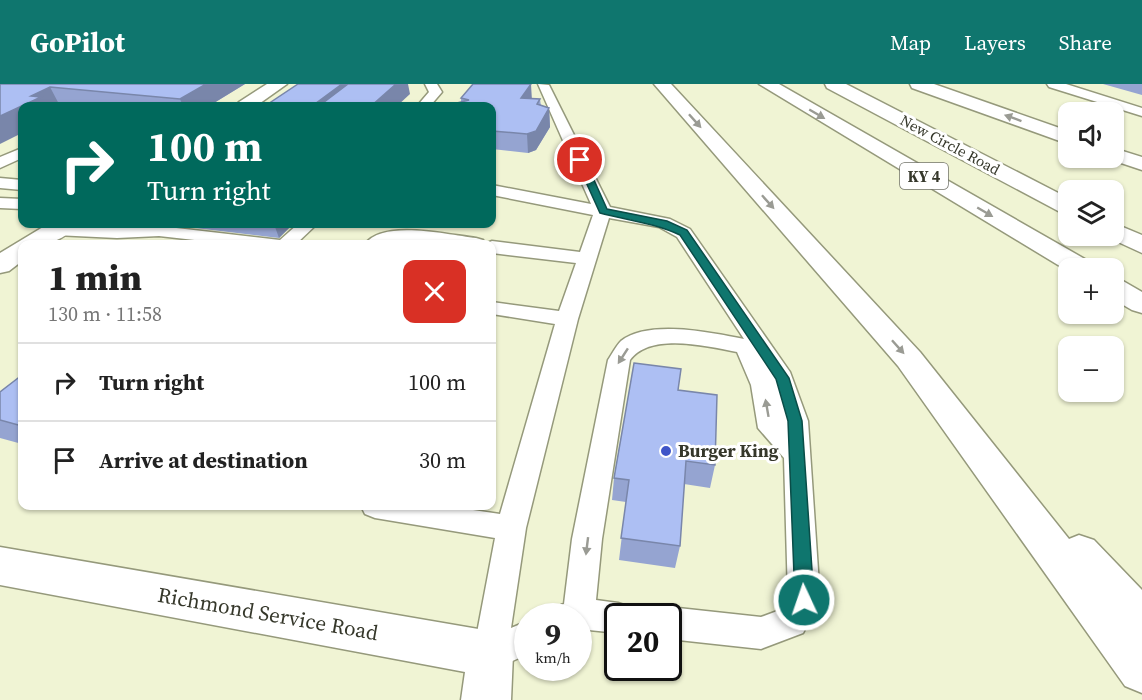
<!DOCTYPE html>
<meta charset="utf-8">
<style>
:root{--surface:#fff;--page:#f2f2f2;--text:#222;--muted:#767676;--line:#e0e0e0;--accent:#0f766e}
body{margin:0;font-family:"Source Serif 4",serif;background:var(--page);color:var(--text);height:100vh;display:flex;flex-direction:column;font-size:22px;white-space:nowrap}
*{box-sizing:border-box;margin:0}
p{font-size:20px;color:var(--muted)}
.icon{flex:none;width:33px;height:33px;fill:none;stroke:currentColor;stroke-width:2;stroke-linecap:round;stroke-linejoin:round}
.map{position:relative;flex:1;overflow:hidden}
.details{position:absolute;left:18px;top:156px;width:478px;height:270px;display:flex;flex-direction:column;background:var(--surface);border-radius:12px;box-shadow:0 2px 4px #0004}
.details>*{flex:none}
.top-card{position:absolute;left:18px;top:18px;width:478px;height:126px;border-radius:12px;box-shadow:0 2px 4px #0004;background:#00695c;color:#fff;overflow:hidden}
.fabs{position:absolute;left:1058px;top:18px;display:grid;gap:12px}
.fabs a{display:grid;place-items:center;width:66px;height:66px;border-radius:12px;background:var(--surface);box-shadow:0 2px 4px #0004;font-size:30px}
.speed{position:absolute;left:514px;top:519px;display:flex;gap:12px;font-size:30px;font-weight:700;text-align:center}
.speed>*{display:grid;place-content:center;width:78px;height:78px;border-radius:50%;background:var(--surface);box-shadow:0 2px 4px #0004;line-height:1}
.speed small{font-size:15px;font-weight:400}
.speed .limit{border:3px solid #111;border-radius:9px;background:#fff;color:#111}
.pin{position:absolute;display:grid;place-items:center;width:51px;height:51px;color:#fff;margin:-26px;border:3px solid #fff;border-radius:50%;box-shadow:0 2px 6px #0007}
.me{position:absolute;width:66px;margin:-33px;rotate:357deg;stroke-linejoin:round;filter:drop-shadow(0 0 4px #0008)}
.turn{display:flex;align-items:center;gap:21px;height:126px;padding:0 30px;font-size:27px}
.turn .icon{width:78px;height:78px;stroke-width:2.5}
.turn b{display:block;font-size:42px;line-height:51px}
.round{display:grid;place-items:center;flex:none;width:63px;height:63px;border-radius:12px;background:var(--page)}
.headline{display:flex;align-items:center;justify-content:space-between;height:102px;padding:0 30px}
h1{font-size:36px;font-weight:800;line-height:45px}
ul{padding:0;list-style:none}
li{display:flex;align-items:center;gap:18px;height:78px;padding:0 30px;border-top:2px solid var(--line)}
li div{flex:1}
li b{display:block;font-size:22px}
li em{font-style:normal}
header{display:flex;align-items:center;gap:36px;box-sizing:border-box;height:84px;padding:0 30px;background:var(--accent);color:#fff}
header strong{font-size:28px}
nav{display:flex;gap:33px;margin-inline-start:auto;font-size:21px}
.map>svg:first-child{display:block}
</style>
<header>
<strong>GoPilot</strong>
<nav><a>Map</a><a>Layers</a><a>Share</a></nav>
</header>
<div class="map">
<svg width="1142" height="616" viewBox="0 0 1142 616">
<rect width="100%" height="100%" fill="#f0f4d4"/>
<g fill="none" stroke-linecap="round" stroke-linejoin="round">
<defs>
<path id="service" d="M425,0H437L442,8L430,22H417L429,8Z
M538,0L549,1L610,123L670,135L690,145L790,288L808,337L820,516L803,549L761,565L669,555V532H655L657,528L669,523L761,533L780,526L788,513L784,374L758,344L751,301L737,268C707,262 650,248 630,276L602,455L596,516L618,519L630,523L634,532H618V549L579,545V532H556L561,521L564,520L572,455L608,276C612,270 616,262 621,257C649,235 713,249 744,255L677,153L659,143L609,134L578,235L526,444L511,544L528,537V570L490,587L478,582L473,570L495,454L375,434L365,430L361,422H446L500,430L555,240L492,230V218L559,227L576,179L492,169V160H435L402,156L387,160H365C383,135 449,151 476,154L483,156L485,160L492,157L580,168L593,131L492,111V101L591,120Z
M1047,0H1066L1142,24V32L1049,3Z
M22,64V74L0,84V73Z
M0,94L22,96V106L0,104Z
M0,114L22,115V125L0,124Z
M119,140H138L137,143L159,142L280,156L298,140H317L296,160H230L159,152L117,154L55,151L49,150L46,146L49,142L55,141L113,143Z"/>
<path id="minor" d="M267,0H287L256,22H236L239,18Z
M48,140H76C63,160 44,160 22,160V177L9,187L0,189V169Z
M0,463L490,547L506,554L513,570L511,616H461L465,588L0,501Z"/>
<path id="motorway" d="M654,0H671L920,268L1069,455L1079,451L1094,456L1142,506V609L1125,602L898,282Z
M759,0H779L1090,178L1094,184H1068V187Z
M825,0H846L1068,114V130L1060,128L827,4Z
M910,0H934L1068,47V60L912,4Z
M1113,64L1142,73V86L1106,74H1113Z
M1113,139L1142,151V169L1105,152H1113Z
M1113,195L1123,197L1142,208V229L1132,226L1113,215Z"/>
</defs>
<use href="#service" stroke="#95997b" stroke-width="3"/>
<use href="#minor" stroke="#95997b" stroke-width="3"/>
<use href="#motorway" stroke="#95997b" stroke-width="3"/>
<use href="#service" fill="#fff" fill-rule="evenodd"/>
<use href="#minor" fill="#fff" fill-rule="evenodd"/>
<use href="#motorway" fill="#fff" fill-rule="evenodd"/>
</g>
<path fill="#95a4d1" d="M0,0H245L209,22H22Z
M1103,0H1142V11Z
M461,14L540,15L541,22L549,24L550,43L536,66L528,69L492,65V22L461,18Z
M169,140H293L279,154L170,141Z
M22,291V360L0,354V308Z
M678,306L715,381L710,404L684,400L680,462L675,484L619,476L626,418L612,416L614,394Z"/>
<path fill="#7986aa" d="M206,0H245L209,22H183L180,15Z
M342,0H350L339,22H312Z
M396,0H408L410,10L397,22H371Z
M531,0L532,17L521,14Z
M50,3L60,22H22V49L0,60V32L31,12Z
M549,24L550,43L536,66L528,69L527,50Z
M274,140H293L279,154Z"/>
<path fill="#adbff3" stroke="#7986aa" stroke-width="1.5" d="M0,0H206L180,15L50,3L31,12L41,13L0,32Z
M298,0H342L312,22H265Z
M348,0H396L371,22H319Z
M473,0H531L521,14L540,15L537,20L549,24L536,47L527,50L492,47V22H453L457,19L469,16L461,14Z
M634,279L681,285L678,306L717,311L715,381L686,377L680,462L621,454L629,396L614,394Z
M22,291V342L0,336V308Z"/>
<defs><path id="oneway-solid" d="M-6-.8H1V-3.2L6.5 0L1 3.2V.8H-6Z" transform="scale(1.5)"/></defs>
<g fill="#9a9b94">
<use href="#oneway-solid" transform="translate(817 30) rotate(30)"/>
<use href="#oneway-solid" transform="translate(1013 34) rotate(-160)"/>
<use href="#oneway-solid" transform="translate(695 37) rotate(48)"/>
<use href="#oneway-solid" transform="translate(768 118) rotate(48)"/>
<use href="#oneway-solid" transform="translate(985 128) rotate(30)"/>
<use href="#oneway-solid" transform="translate(898 263) rotate(48)"/>
<use href="#oneway-solid" transform="translate(623 272) rotate(123)"/>
<use href="#oneway-solid" transform="translate(767 324) rotate(-100)"/>
<use href="#oneway-solid" transform="translate(587 462) rotate(97)"/>
</g>
<path fill="#0f766e" stroke="#0a4d48" stroke-width="1.5" d="M580,73L585,76L607,125L667,137L687,146L789,294L802,337L814,516L811,522L804,525L798,522L795,516L788,337L776,295L680,151C655,139 627,136 600,129L576,76Z"/>
<circle fill="#3f55c8" stroke="#fff" stroke-width="2" cx="666" cy="367" r="6"/>
<g text-anchor="middle" stroke-width="6" stroke-linejoin="round" paint-order="stroke">
<g font-size="15" fill="#35372a" stroke="#fff">
<text transform="translate(950 61) rotate(28)" y="5">New Circle Road</text>
</g>
<rect fill="#fff" stroke="#72736a" stroke-width="1.5" x="900" y="79" width="48" height="26" rx="4.5"/>
<g font-size="16" font-weight="bold" fill="#35372a">
<text x="924" y="98">KY 4</text>
</g>
<g font-size="18" font-weight="bold" fill="#35372a" stroke="#fff" text-anchor="start">
<text x="678" y="373">Burger King</text>
</g>
<g font-size="21" fill="#35372a" stroke="#fff">
<text transform="translate(268 530) rotate(10)" y="7">Richmond Service Road</text>
</g>
</g>
</svg>
<div class="fabs">
<a><svg class="icon" aria-label="sound" viewBox="0 0 24 24"><path d="M4 9h4l5-4v14l-5-4H4zM17 9q2 3 0 6"/></svg></a>
<a><svg class="icon" aria-label="layers" viewBox="0 0 24 24"><path d="M12 4l9 5-9 5-9-5zM3 14l9 5 9-5"/></svg></a>
<a>+</a>
<a>−</a>
</div>
<div class="speed"><div>9<small>km/h</small></div><div class="limit">20</div></div>
<div class="pin" style="left:580px;top:76px;background:#d93025"><svg class="icon" aria-label="arrive" viewBox="0 0 24 24"><path d="M6 21V4h12l-3 4 3 4H6"/></svg></div>
<svg class="me" style="left:804px;top:516px" viewBox="-20 -20 40 40"><circle r="17" fill="#0f766e" stroke="#fff" stroke-width="3"/><path d="M0-11L8 9 0 5-8 9z" fill="#fff"/></svg>
<div class="top-card">
<div class="turn"><svg class="icon" aria-label="right" viewBox="0 0 24 24"><path d="M7 20v-9h11M14 6l5 5-5 5"/></svg><div><b>100 m</b>Turn right</div></div>
</div>
<section class="details">
<div class="headline"><div><h1>1 min</h1><p>130 m · 11:58</p></div><a class="round" style="background:#d93025;color:#fff"><svg class="icon" aria-label="close" viewBox="0 0 24 24"><path d="M6 6l12 12M18 6L6 18"/></svg></a></div>
<ul>
<li><svg class="icon" aria-label="right" viewBox="0 0 24 24"><path d="M7 20v-9h11M14 6l5 5-5 5"/></svg><div><b>Turn right</b></div><em>100 m</em></li>
<li><svg class="icon" aria-label="arrive" viewBox="0 0 24 24"><path d="M6 21V4h12l-3 4 3 4H6"/></svg><div><b>Arrive at destination</b></div><em>30 m</em></li>
</ul>
</section>
</div>
